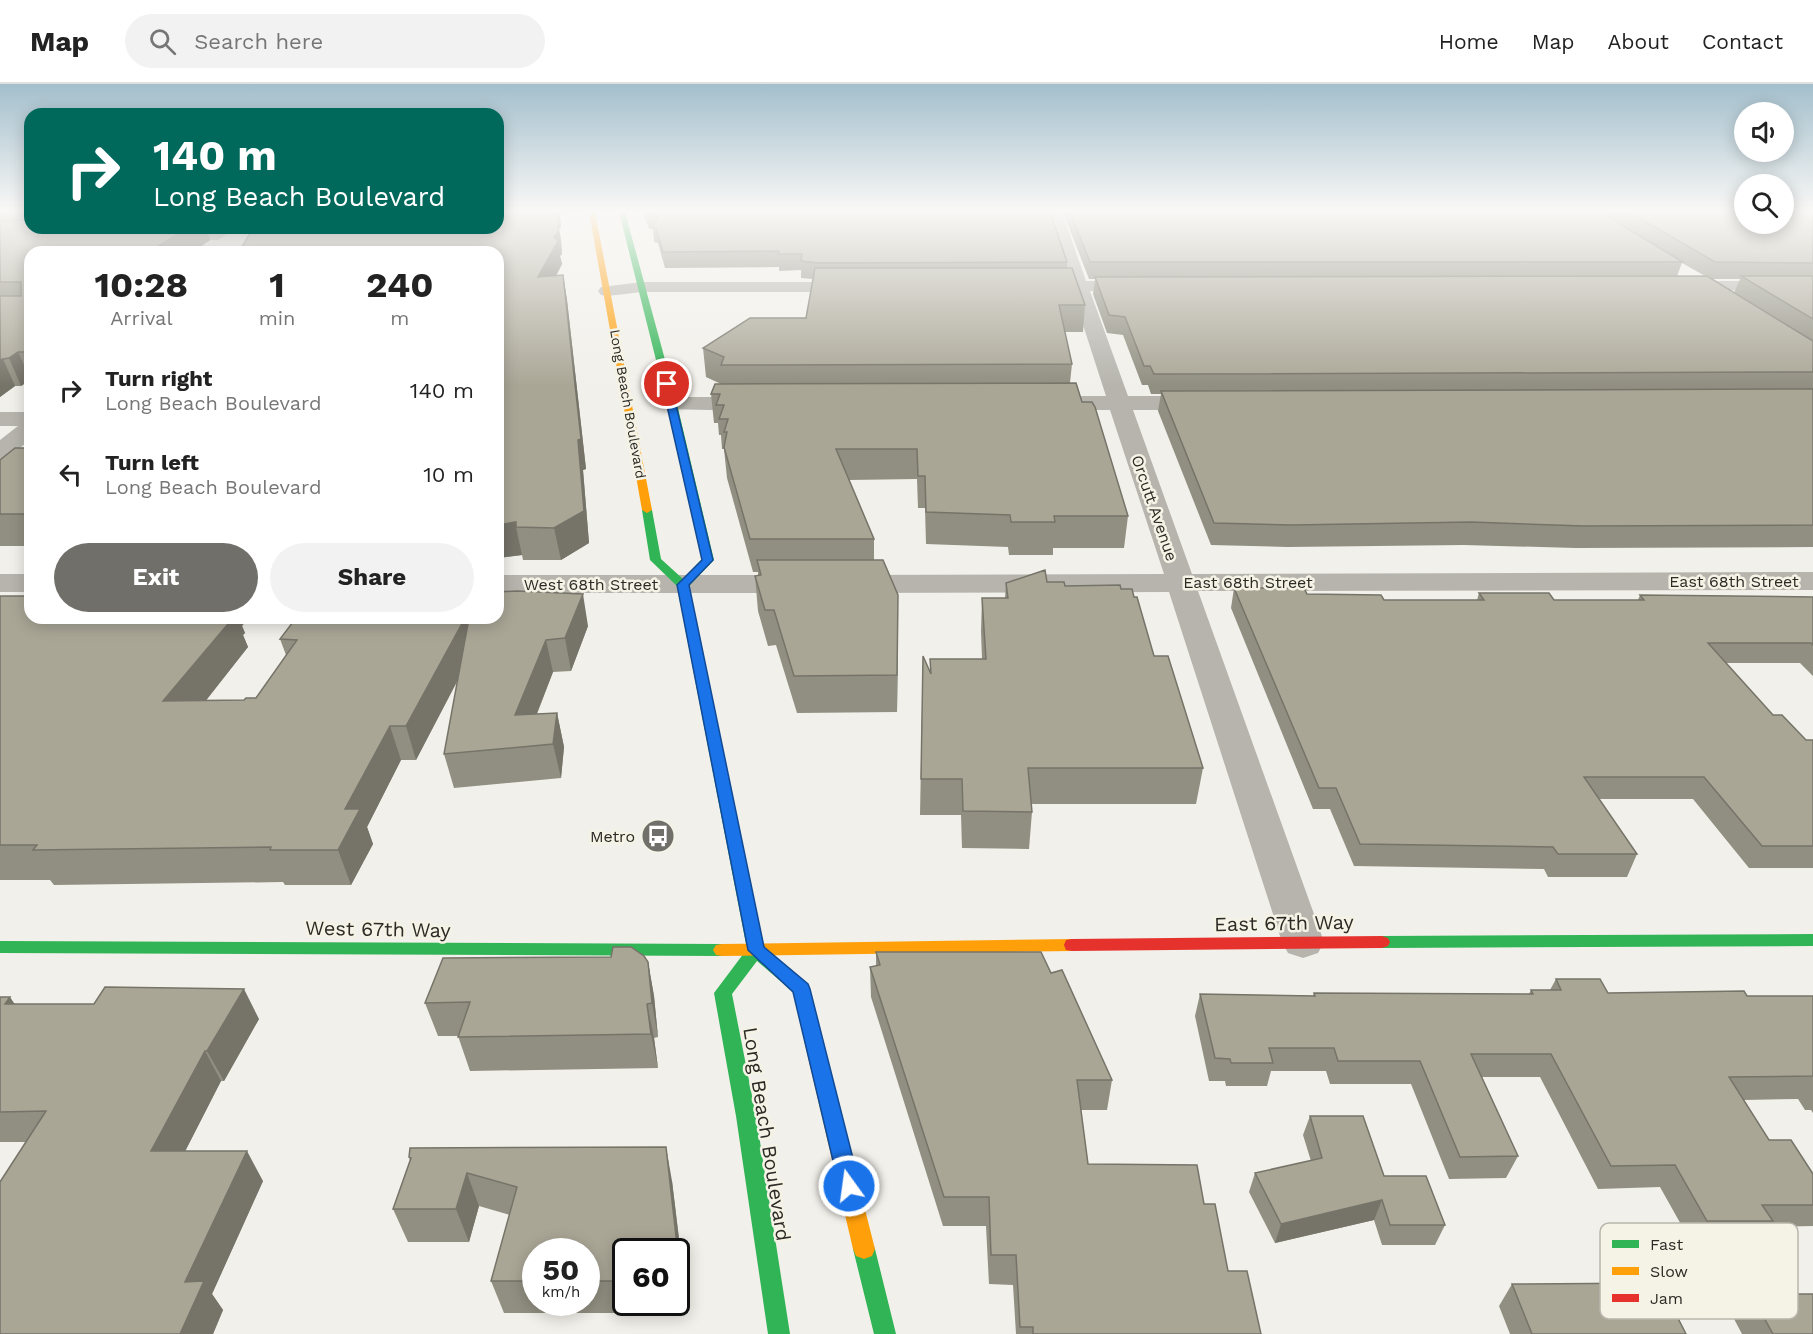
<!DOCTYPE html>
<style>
:root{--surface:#fff;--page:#f2f2f2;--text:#222;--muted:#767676;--line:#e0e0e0;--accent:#716f6a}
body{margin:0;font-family:"Work Sans",sans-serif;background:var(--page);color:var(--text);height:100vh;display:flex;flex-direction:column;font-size:22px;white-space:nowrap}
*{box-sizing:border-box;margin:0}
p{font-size:20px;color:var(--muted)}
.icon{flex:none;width:33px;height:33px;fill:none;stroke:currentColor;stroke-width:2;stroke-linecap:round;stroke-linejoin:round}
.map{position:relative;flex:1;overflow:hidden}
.details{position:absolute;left:24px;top:162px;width:480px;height:378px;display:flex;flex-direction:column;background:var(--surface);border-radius:18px;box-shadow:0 3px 15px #0003}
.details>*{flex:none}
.top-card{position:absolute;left:24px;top:24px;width:480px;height:126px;border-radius:18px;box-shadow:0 3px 15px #0003;background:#00695c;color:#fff;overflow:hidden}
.fabs{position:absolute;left:1734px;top:18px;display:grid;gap:12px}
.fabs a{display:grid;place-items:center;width:60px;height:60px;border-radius:50%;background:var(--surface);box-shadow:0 3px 15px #0003;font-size:30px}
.speed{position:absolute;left:522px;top:1154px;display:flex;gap:12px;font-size:30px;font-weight:700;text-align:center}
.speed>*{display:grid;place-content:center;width:78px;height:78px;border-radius:50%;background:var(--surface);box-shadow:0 3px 15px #0003;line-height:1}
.speed small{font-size:15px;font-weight:400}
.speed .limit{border:3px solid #111;border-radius:9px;background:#fff;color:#111}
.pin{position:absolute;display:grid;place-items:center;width:51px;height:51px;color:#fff;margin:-26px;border:3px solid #fff;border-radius:50%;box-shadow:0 2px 6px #0007}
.me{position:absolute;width:66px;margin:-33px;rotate:346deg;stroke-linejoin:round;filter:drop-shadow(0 0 4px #0008)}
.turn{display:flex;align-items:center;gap:21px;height:126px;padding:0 30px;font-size:27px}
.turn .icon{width:78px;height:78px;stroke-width:2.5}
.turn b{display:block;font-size:42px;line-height:51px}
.eta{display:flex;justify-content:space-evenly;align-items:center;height:102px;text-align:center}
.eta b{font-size:36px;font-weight:700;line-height:42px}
.cta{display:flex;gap:12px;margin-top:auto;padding:12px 30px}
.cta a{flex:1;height:69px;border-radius:36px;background:var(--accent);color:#fff;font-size:24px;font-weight:700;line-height:69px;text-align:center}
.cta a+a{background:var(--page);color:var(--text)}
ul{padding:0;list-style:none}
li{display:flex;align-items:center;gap:18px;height:84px;padding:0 30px}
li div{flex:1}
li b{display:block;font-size:22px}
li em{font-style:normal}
header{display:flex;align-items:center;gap:36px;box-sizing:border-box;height:84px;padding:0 30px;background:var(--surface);border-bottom:2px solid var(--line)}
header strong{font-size:28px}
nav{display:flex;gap:33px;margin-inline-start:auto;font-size:21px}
.search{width:420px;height:54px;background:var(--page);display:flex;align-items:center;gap:15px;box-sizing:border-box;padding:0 21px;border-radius:33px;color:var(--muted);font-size:22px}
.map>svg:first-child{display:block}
</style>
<header>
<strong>Map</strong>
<div class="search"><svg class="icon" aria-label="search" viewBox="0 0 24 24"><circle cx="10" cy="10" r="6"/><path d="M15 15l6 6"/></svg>Search here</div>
<nav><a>Home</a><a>Map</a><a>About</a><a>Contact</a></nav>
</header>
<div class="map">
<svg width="1813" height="1250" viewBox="0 0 1813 1250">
<rect width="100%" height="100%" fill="#f2f0ea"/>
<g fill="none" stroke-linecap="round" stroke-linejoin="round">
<path fill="#b6b4ad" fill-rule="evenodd" d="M1046,128H1062L1086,197H1139L1145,198L1148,202L1145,206L1139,207H1090L1128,312H1204L1212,314L1215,319L1212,324L1204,326H1133L1192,490L1813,488V506L1198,507L1324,858L1318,869L1303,874L1288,869L1282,858L1169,508L849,509L839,506L835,500L839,494L849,491L1164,490L1110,326H1049L1041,324L1038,319L1041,314L1049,312H1106L1072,207L1029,206L1026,202L1029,198L1069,197Z
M163,146H218L226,151L218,156L157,154L155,151Z
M1680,197H1813V207L1674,206L1671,202L1674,198Z
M642,198H857L863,199L866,203L863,207L857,208H642L607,212L601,211L598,207L601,203Z
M672,313H757L765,315L768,320L765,325L757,327L664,325L661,320L664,315Z
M0,328H30V356L8,373L0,375V356L18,342H0Z
M0,490H30V508H0Z
M498,491H800L810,494L814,500L810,506L800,509H498Z"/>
<path fill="#30b455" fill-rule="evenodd" d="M619,128H625L677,320L714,476L689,502L764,863L807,900L822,956L819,961L813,963L807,961L793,908L757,877L732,910L756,1032L790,1250H768L736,1032L714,909L747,865L677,502L650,476L642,426L643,424H651L652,426L661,475L683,495L702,475L667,320Z
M1813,850V862L1382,864L1376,862L1374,858L1376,854L1382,852Z
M0,857L722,860L728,861L731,866L728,871L722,872L0,869Z
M864,1155L872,1158L875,1165L896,1250H874L853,1165L856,1158Z"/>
<path fill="#ff9f0a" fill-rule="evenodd" d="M589,128H595L652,426L647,429L642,426Z
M1072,855L1078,856L1080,861L1078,866L1072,867L722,872L716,871L713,866L716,861L722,860Z
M813,949L819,951L822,956L875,1165L872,1172L864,1175L856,1172L853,1165L804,956L807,951Z"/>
<path fill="#e5322d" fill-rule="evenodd" d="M1382,852L1388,854L1390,858L1388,862L1382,864L1072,867L1066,866L1064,861L1066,856L1072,855Z"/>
</g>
<path fill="#918f81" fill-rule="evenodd" d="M0,128H30V144H206L210,156L193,168H30V296L21,302H15L0,313Z
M643,128H1050L1067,178V184L1085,221L1083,248H1065L1072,280L1070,299L1082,318L1128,432L1124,464H1053V471H1009L1008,463L926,460L925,424H918L917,395L849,396L874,455V476L898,546L897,628L797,629L776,561L768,562L758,527L755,492H758V488H753L727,394L724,365H722L721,351H719L718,339H714L711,310L721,300L706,293L703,264L806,234L813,195L801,194V186L779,187V183L665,184L658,159L654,158L653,145H649Z
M1063,128H1813V463L1576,464L1464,461L1287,463L1211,461L1158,327L1161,310H1151L1148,301H1142L1123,251L1107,249L1093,210L1095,195H1089ZM1682,179L1705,192H1677ZM1711,195H1740L1734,209Z
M561,143L559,145L561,156L562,170L560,172L562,180L556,192L563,191L567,216L586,385L583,386L589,459L561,476H523L522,471L498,474V168Z
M30,359V462H0V376L24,364Z
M1047,498L1065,502L1121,505L1154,572L1203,684L1196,720H1031L1032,728L1029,765L962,764L961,731H920L923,572L930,589V575H982L981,547L982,514H1005L1006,499Z
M1234,504L1384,516H1477L1479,509L1554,516H1638L1640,511L1813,513V592L1800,579H1726L1773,631L1806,656H1813V784H1749L1693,715H1599L1637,770L1627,793H1548L1544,785L1354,782L1330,725H1313L1231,524Z
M0,512L245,538L242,542L245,549L243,551L248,563L205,617L244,616L256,614L286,571L280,555L588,542L571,587L553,588L537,630L557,629L564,663L561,694L454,704L444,670L458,596L416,676H401L367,743L373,760L351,801H285L283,798L54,801L50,796H0Z
M876,868L1051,889L1112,996L1107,1026H1081L1088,1080L1204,1120L1228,1187L1261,1250H1016L1013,1201L989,1200L986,1142H943L871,913L870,883L876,882Z
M648,878L654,912L658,953L654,954L658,984L470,987L458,952H438L425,919Z
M1556,895L1608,909L1747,912H1813V1029L1811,1026H1805L1798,1015L1743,1016L1769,1056L1813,1090V1142L1768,1143L1755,1160H1692L1660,1103L1598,1105L1540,993H1482L1518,1072L1506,1094L1449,1095L1411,1000H1330L1326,987H1271L1267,1002H1226L1225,997H1209L1195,932L1200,910L1313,912L1314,909L1529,910L1531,906H1550Z
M0,913L15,920L259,935L224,997H221L185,1067L263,1097L212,1210L223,1226L213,1250H0L26,1058H0Z
M1310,1032L1445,1141L1435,1161H1382L1374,1136L1275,1159L1249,1108L1255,1089L1311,1077L1303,1051Z
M409,1073L672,1097L688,1229H504L491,1197L510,1131L479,1122L469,1158H408L393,1125L410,1077ZM536,1167H586V1218H536ZM626,1167H676V1218H626Z
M1512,1200L1686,1250H1510L1499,1222Z
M1751,1210L1813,1250H1742L1733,1233Z"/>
<path fill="#767469" d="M552,128H560L561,143L559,145L561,156L562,170L560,172L562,180L543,217L538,193L554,153Z
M187,144H206L210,156L193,168H149Z
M563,191L567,216L586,385L583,386L589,459L561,476L554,444Z
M30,265V276L26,268Z
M18,268L30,294V296L21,302L9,274Z
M3,275L15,302L0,313V276Z
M516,438V443L522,471L498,474V441Z
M583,510L588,542L571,587L565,554Z
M898,511V546L897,628V591Z
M223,534H243L245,538L242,542L245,549L243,551L248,563L179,651L163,617Z
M465,534H475L480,553L416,676L406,642Z
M546,556L553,588L524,662L515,631Z
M557,629L564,663L561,694L553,660Z
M390,642L401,676L367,743L373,760L351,801L338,766L345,725Z
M648,878L654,912L658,953L652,919Z
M244,905L259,935L224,997L207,967Z
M10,913L30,943L5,920Z
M647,920L654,954L658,984L651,950Z
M205,967L221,997L170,1097L151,1067Z
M666,1063L672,1097L688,1229L681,1197Z
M247,1067L263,1097L212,1210L223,1226L213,1250H180L185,1198Z
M467,1089L479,1122L469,1158L456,1125Z
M1382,1116L1374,1136L1275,1159L1281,1140Z"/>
<path fill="#a9a696" stroke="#767469" stroke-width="1.5" d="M498,128H552L558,134V147L554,153L558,157L538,193L563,191L581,355L578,356L584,427L554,444L516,443V438L498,441V168H239L253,144H498Z
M647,128H1050L1067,178L818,179L801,177L802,170H778L779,167L663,168L656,144L652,143L660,130H648Z
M1070,128H1600L1683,178H1090Z
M1629,128H1744V140H1784V128H1813V179L1715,178Z
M30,136V144H187L149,168H30V265L26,268H18L9,274L3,275L0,276V212H21V198H0V137Z
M815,184H1072L1085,221H1059L1072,280L721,281L724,273L703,264L750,234H806Z
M1707,192L1813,257V288L1154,290L1150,282H1144L1125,233L1109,231L1095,193Z
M1741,192H1813V235Z
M1076,299L1082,318H1092L1095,323L1128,432H1054L1055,438H1011L1010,431L926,428L925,392H918L917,365H836L874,455H750L724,363L727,348H724L728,335H719L724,321H716L720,310H711L715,300Z
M1813,305V441L1584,442L1471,438L1292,441L1214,439L1161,307Z
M30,359V430H0V376L15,364H24Z
M757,476H883L898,511L897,591L794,592L774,526H765L755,492L761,491Z
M1045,486L1047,498H1064L1065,502L1120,501L1121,505H1132L1134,513H1137L1154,572H1168L1203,684H1028L1032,728L963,727L962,695H921L923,572L931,590L930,575H986L982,514H1008L1006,499Z
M1234,504H1304L1307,510L1381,511L1384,516H1484L1479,509H1549L1554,516H1644L1640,511L1813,513V561L1811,559H1708L1773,631H1782L1806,656H1813V762H1762L1704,693H1584L1637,770H1558L1553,763L1360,760L1336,704H1319Z
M517,507L583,510L565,554L546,556L515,631L557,629L553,660L444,670L469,534H498V508Z
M0,512H30V534H233L163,617L244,616L246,614H256L297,556L280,555L296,534H465L406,642H390L345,725H360L338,766H270L271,763L33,766L37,761H0Z
M613,863H631L644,872L648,878L652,919L647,920L651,950L458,953L470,918L425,919L443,874L611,873Z
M876,868H1041L1051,889L1062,886L1112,996H1077L1088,1080L1197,1081L1204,1120H1215L1228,1187H1247L1261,1250H1033V1243H1020L1016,1171H991L989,1113H944L870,883L880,881Z
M1556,895H1600L1608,909L1744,907L1747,912H1813V992L1729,993L1769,1056H1791L1813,1090V1121H1762L1773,1137H1707L1675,1081L1611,1082L1551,970H1471L1518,1072L1460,1073L1420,977H1338L1334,964H1269L1273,979H1231L1230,975L1215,974L1200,910L1315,912L1314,909L1533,910L1531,906H1561Z
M105,903L244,905L207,967H205L151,1067H247L185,1198L204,1197L180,1250H0V1098L46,1027L0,1028V913H10L5,920H94Z
M1310,1032H1363L1384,1092H1426L1445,1141H1390L1382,1116L1281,1140L1255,1089L1322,1074Z
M666,1063L681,1197H676V1167H626V1197H586V1167H536V1197H491L517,1103L467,1089L456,1125H393L411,1074L409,1073L410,1064Z
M1660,1199L1686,1250H1532L1512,1200Z
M1751,1210H1813V1250H1773Z"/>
<linearGradient id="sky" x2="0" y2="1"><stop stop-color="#a3bfcc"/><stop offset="0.42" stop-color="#f9f8f6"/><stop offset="1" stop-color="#f9f8f6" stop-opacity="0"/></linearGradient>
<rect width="1813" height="302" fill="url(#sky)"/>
<path fill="#1a73e8" stroke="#114b97" stroke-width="1.5" d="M667,297L671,300L713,476L689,501L764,863L808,900L810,905L860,1102L857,1109L849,1112L842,1109L839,1102L793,908L748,866L677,501L702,476L662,300Z"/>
<defs>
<symbol id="bus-disc" viewBox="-11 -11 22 22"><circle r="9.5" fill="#716f6a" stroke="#f5f2e6"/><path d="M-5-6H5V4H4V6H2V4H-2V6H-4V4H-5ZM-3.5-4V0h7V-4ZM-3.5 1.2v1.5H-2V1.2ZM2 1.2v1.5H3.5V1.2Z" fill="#fff"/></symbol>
</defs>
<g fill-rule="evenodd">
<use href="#bus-disc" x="639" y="733" width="38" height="38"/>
</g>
<g text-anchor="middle" stroke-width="5" stroke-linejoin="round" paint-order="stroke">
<g font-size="14" fill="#2b2a25" stroke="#f5f2e6">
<text transform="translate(628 320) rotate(80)" y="5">Long Beach Boulevard</text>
</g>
<g font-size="16" fill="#2b2a25" stroke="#f5f2e6">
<text transform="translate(1155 424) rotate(71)" y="6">Orcutt Avenue</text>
<text x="1734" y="503">East 68th Street</text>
<text x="1248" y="504">East 68th Street</text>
<text x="591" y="506">West 68th Street</text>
</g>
<g font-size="16" fill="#2b2a25" stroke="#f5f2e6" text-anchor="end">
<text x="635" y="758">Metro</text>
</g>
<g font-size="20" fill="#2b2a25" stroke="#f5f2e6">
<text transform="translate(1284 839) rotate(-1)" y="7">East 67th Way</text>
<text transform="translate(378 845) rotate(1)" y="7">West 67th Way</text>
<text transform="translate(767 1050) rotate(81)" y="7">Long Beach Boulevard</text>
</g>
</g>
<rect x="1600" y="1139" width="198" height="96" rx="9" fill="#f5f2e6" stroke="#b8b6ac" stroke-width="1.5"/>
<rect x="1612" y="1156" width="27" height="8" fill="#30b455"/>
<rect x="1612" y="1183" width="27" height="8" fill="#ff9f0a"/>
<rect x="1612" y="1210" width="27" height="8" fill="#e5322d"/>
<g font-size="16" fill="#2b2a25">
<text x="1650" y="1166">Fast</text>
<text x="1650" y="1193">Slow</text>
<text x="1650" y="1220">Jam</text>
</g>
</svg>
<div class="fabs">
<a><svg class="icon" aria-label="sound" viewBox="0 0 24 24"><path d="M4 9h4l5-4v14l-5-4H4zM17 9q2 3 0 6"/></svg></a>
<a><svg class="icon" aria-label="search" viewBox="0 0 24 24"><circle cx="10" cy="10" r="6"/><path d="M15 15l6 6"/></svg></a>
</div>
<div class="speed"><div>50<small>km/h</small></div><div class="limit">60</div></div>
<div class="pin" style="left:667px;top:300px;background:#d93025"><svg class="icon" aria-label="arrive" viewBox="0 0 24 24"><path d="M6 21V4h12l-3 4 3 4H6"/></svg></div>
<svg class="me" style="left:849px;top:1102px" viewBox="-20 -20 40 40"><circle r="17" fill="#1a73e8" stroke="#fff" stroke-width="3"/><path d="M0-11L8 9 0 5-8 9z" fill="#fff"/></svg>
<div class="top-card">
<div class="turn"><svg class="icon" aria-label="right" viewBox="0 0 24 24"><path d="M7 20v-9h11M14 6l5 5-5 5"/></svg><div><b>140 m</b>Long Beach Boulevard</div></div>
</div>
<section class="details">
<div class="eta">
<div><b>10:28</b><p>Arrival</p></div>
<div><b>1</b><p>min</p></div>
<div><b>240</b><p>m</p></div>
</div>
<ul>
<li><svg class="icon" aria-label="right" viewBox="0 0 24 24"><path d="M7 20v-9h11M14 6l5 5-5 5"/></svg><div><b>Turn right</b><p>Long Beach Boulevard</p></div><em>140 m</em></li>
<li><svg class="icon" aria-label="left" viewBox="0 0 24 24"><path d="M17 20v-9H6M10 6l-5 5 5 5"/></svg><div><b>Turn left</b><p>Long Beach Boulevard</p></div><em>10 m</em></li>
</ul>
<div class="cta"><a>Exit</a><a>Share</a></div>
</section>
</div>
